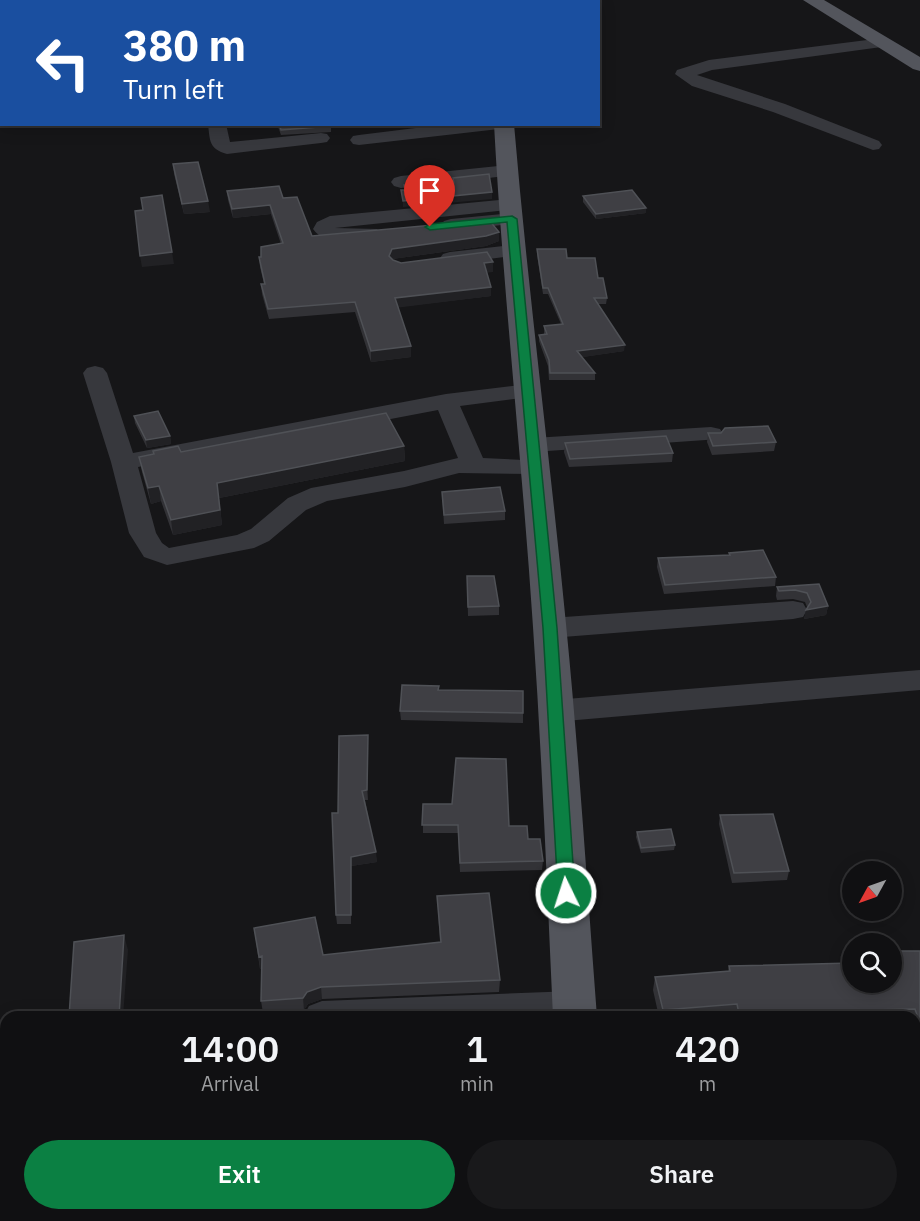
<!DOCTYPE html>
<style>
:root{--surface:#101012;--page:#19191b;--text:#f1f3f6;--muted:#9c9d9f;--line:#303032;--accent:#0b8043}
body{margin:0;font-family:"IBM Plex Sans",sans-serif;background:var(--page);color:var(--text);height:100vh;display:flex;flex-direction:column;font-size:22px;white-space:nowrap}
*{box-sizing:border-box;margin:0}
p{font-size:20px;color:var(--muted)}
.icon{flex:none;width:33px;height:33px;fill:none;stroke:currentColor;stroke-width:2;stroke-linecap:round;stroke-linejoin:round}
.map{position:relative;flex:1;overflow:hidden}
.drawer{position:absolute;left:0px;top:1011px;width:921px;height:210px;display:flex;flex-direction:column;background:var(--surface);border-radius:18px 18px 0 0;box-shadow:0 3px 15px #0003,0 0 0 2px var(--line)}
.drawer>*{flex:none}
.guide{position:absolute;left:0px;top:0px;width:600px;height:126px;box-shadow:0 3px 15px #0003,0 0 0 2px var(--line);background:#1a4fa0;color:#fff;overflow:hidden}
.needle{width:39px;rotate:230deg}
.controls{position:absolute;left:842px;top:861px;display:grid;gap:12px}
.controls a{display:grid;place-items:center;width:60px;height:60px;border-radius:50%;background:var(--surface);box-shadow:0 3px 15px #0003,0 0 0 2px var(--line);font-size:30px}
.pin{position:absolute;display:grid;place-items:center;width:51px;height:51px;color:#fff;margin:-62px -26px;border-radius:50% 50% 50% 0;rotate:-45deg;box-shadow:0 0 6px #0007}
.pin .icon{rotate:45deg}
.me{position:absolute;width:66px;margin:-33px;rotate:356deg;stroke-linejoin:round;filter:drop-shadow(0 0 4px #0008)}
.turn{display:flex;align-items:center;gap:21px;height:126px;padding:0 24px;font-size:27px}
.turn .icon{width:78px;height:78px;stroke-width:2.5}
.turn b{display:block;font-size:42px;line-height:51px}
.eta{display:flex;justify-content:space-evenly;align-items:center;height:102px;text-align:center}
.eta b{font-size:36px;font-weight:600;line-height:42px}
.action{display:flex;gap:12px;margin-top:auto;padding:12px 24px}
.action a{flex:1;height:69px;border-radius:36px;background:var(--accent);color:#fff;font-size:24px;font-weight:600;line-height:69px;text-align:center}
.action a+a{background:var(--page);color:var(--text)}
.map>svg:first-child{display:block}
</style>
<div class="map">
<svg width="920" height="1221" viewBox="0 0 920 1221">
<rect width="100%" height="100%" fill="#161618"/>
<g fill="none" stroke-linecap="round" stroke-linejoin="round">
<path fill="#37383d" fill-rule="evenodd" d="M883,38L891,43L889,46L712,70L697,75L785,104L879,141L882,145L879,149L873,150L773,112L692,86L675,74L677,70L709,60Z
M208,124H226L230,142L321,133L327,134L330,138L327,142L321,143L227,154C209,149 210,141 208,124Z
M448,124H508L499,129L359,145L353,144L350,140L353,136L359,135Z
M508,165L515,167L517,171L515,175L401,188L394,186L391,182L394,178L401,176Z
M511,199L518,201L521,205L518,209L335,228L377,229L380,233L377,237C359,242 325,247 313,229L317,222L330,216Z
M512,213L519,215L522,219L519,223L451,231L444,229L441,225L444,221L451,219Z
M513,245L520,247L523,251L520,255L450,264L443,262L440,258L443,254L450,252Z
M95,366L103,368L107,373L133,453L446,394L529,384L537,386L541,391L537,396L460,406L483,458L544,461L548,466L544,471L535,474L459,473L405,487L327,501L306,510L269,541L254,548L167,565L144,557L129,533L111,462L83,373L87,368ZM438,410L458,458L404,471L311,488L288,498L251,529L237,535L169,548L162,543L156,533L138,467Z
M711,427L720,429L723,434L720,439L533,452L524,450L521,445L524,440L533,438Z
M793,601L803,603L807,610L803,617L793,619L550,638L540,635L536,628L540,621L550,618Z
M920,670V690L554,722L543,719L539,711L543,703L554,700Z
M574,991L587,996L593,1007L588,1017H303L309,1006L322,1001Z
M915,1171H920V1211H915Z"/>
<path fill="#53555c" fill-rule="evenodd" d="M482,0H500V2H482Z
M803,0H824L920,57V71L913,69Z
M494,124H514C528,291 550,458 566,624C579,755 587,886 597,1017H553C547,887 542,757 533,627C522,459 503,292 494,124Z
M571,1215H619V1221H571Z"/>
</g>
<path fill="#323236" d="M277,124H331V132L281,135Z
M173,164L210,212L184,214L174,174Z
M227,191L283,198L312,236L499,232V241L486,246L392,259L393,260L401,263L493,272H486L491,287V296L398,307L411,346V357L371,362L355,312L269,319L262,294L261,284H264L260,267L259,257H261L281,244L271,214L233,218L228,200Z
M583,196L646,213L596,219L583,202Z
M537,249L567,258L598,278L607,298L606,304H598L624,351L582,357L595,373V380H549L548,366L539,341V335L544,334V326L561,324L548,294H543L537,255Z
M134,416L170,436L171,444L147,448L135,423Z
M708,433L776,442L774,451L712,455L707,442Z
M565,443L673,453L672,462L569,467L564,452Z
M404,446L405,461L219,498L222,525L173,535L161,501L151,504L142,472L139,457L153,454V451L181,452Z
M442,492L505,511V520L444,524Z
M729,553L776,577L775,586L664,594L657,567L658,558L729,555Z
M467,576L499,606V615L468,616Z
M819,584L828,606L826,615L804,619L807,607L805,602L793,599L777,600L776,596L777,587Z
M400,711L523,713V723L401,720Z
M368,744V800H365L377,862L351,866V924H337L336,915L338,813Z
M423,804L509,826L528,839L543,861L542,870L460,872L458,833H423Z
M720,815L789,871L787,880L732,883L719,824Z
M637,832L675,845L674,850L641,853L636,837Z
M437,896L500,980L499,992L322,999L308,1004L304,1010L263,1013L261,1001L262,969H260L254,928L323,955L440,942Z
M898,951H920V1053L915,1036V1017H659L653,990L655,977L728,971L729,966L895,962Z
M401,1215H557L558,1221H401Z"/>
<path fill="#212124" d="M492,192V199L403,207V201Z
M208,201L210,212L184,214L182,204Z
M270,205L271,214L233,218L232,209Z
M646,208V213L596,219V214Z
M499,232V241L486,246L392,259L389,265V256L392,249Z
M172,252L174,264L142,267L140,256Z
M493,262V272L483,273L484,263Z
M491,287V296L395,308V298Z
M625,345L624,351L577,358V351Z
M411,346V357L371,362V351Z
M170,436L171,444L147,448L146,440Z
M404,446L405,461L219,498L222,525L173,535L171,520L217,483Z
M159,486L161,501L151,504L148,488Z
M828,606L826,615L804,619L806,610Z
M368,735V800L367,790Z
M376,852L377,862L351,866V924V857Z
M124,935L128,950L123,1017H119Z
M262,956L264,968L260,969L259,957Z
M321,987L322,999L308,1004L304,1010L303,998L307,992Z"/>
<path fill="#3f3f44" stroke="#4f5156" stroke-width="1.5" d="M406,0H429V2H406Z
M279,124H331V126L281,130Z
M198,162L208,201L182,204L173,164Z
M489,174L492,192L403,201L401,190H405L404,185L454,183L453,178Z
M279,186L283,198L297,197L312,236L489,220L499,232L486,236L392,249L389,256L393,260L401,263L487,252L493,262L484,263L491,287L395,298L411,346L371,351L355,302L268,309L261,284H265L259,257H261V247L283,243L270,205L232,209L227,191Z
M632,190L646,208L596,214L583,196Z
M162,195L172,252L140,256L135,211L143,210L141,198Z
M537,249H566L567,258H595L598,278H603L607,298H594L625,345L577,351L595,373H550L549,360L539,335L547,334L544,326L563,324L548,288H543Z
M158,411L170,436L146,440L134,416Z
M386,413L404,446L217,483L220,510L171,520L159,486L148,488L139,457L154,454L153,451L178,446L181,452Z
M768,426L776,442L713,446L708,433H721L725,428Z
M666,436L673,453L570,459L565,443Z
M500,487L505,511L444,515L442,492Z
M763,550L776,577L665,585L658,558L730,555L729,553Z
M467,576H494L499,606L468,607Z
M819,584L828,606L806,610L811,602L807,593L795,590L779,591L777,587Z
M402,685L439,686L438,690L523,691V713L400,711Z
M368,735L367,790L362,791L376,852L351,857V915H336L332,813H338L339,736Z
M456,758L506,759L509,826H527L528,839H540L543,861L460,863L458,825H422L423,804H452Z
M773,814L789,871L734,873L720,815Z
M671,829L675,845L641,848L637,832Z
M489,893L500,980L321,987L307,992L303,998L261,1001L262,956L259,957L254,928L315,917L323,955L441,942L437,896Z
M124,935L119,1017H69L74,942Z
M898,951H920V1024L915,1009L833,1011L834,1017H814L813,1012L739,1014L737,1004L663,1010L655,977L730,971L729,966L852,963V982H891V962H901Z
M433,1011V1017H397Z
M426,1215H557L558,1221H426Z"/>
<path fill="#0b8043" stroke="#07532c" stroke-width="1.5" d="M512,216L517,219L557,628L575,893L572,898L566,900L561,898L558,893L543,628L507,222L430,230L425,227L430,224Z"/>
</svg>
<div class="controls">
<a><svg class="needle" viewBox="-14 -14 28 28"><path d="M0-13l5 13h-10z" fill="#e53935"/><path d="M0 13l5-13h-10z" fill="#9c9d9f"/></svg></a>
<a><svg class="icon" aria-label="search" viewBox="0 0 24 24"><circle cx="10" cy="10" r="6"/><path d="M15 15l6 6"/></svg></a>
</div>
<div class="pin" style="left:430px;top:227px;background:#d93025"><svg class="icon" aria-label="arrive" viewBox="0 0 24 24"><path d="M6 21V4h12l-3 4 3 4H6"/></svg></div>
<svg class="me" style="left:566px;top:893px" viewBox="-20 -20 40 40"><circle r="17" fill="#0b8043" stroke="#fff" stroke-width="3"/><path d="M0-11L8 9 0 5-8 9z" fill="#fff"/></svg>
<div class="guide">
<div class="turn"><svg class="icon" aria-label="left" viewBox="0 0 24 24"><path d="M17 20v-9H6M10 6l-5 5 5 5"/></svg><div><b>380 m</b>Turn left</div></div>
</div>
<section class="drawer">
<div class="eta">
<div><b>14:00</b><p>Arrival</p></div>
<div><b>1</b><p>min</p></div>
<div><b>420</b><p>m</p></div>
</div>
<div class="action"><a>Exit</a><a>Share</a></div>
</section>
</div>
